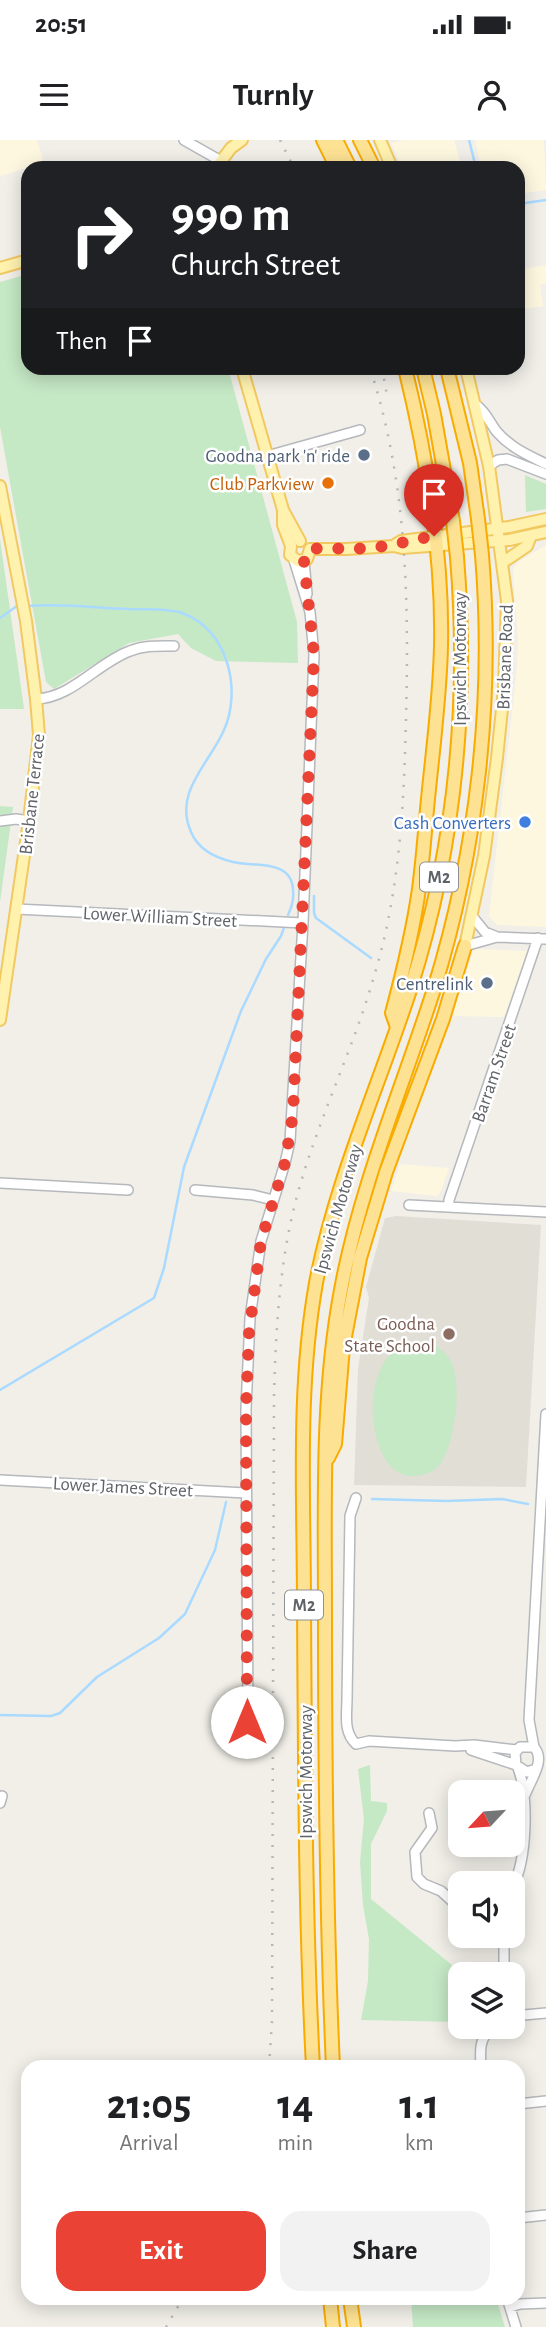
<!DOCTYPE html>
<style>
:root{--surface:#fff;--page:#f2f2f2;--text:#202124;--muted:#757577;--accent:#ea4335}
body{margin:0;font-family:"Alegreya Sans",sans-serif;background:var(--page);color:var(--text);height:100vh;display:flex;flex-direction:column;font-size:26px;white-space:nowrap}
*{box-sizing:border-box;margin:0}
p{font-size:23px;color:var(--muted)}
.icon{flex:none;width:38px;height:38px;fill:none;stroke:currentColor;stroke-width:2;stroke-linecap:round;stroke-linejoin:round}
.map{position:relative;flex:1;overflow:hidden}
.panel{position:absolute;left:21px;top:1920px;width:504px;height:245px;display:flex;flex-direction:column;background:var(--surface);border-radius:21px;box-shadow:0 4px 18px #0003}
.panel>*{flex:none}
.guide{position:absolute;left:21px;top:21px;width:504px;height:214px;border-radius:21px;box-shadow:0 4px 18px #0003;background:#202124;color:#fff;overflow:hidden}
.needle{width:46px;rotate:244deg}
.fabs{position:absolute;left:448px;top:1640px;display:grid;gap:14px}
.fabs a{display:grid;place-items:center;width:77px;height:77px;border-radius:14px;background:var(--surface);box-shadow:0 4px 18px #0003;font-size:35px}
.pin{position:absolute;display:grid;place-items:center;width:60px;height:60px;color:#fff;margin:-72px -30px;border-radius:50% 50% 50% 0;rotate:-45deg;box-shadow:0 0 7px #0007}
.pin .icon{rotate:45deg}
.me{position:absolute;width:77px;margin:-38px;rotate:0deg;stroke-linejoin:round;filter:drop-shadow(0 0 5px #0008)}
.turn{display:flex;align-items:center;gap:24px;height:147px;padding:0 35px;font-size:32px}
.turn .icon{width:91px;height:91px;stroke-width:2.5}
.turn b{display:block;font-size:49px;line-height:60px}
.then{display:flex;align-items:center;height:66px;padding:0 35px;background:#0003;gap:14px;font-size:26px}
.eta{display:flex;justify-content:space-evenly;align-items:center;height:119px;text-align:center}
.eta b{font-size:42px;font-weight:700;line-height:49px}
.primary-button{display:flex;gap:14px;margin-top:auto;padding:14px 35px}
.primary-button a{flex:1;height:80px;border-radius:21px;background:var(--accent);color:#fff;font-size:28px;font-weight:700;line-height:80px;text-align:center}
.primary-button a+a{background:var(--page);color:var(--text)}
.status{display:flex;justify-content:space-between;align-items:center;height:49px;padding:0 35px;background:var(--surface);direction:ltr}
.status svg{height:19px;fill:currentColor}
header{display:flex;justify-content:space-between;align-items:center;height:91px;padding:0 35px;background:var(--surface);font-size:32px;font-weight:700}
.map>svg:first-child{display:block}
</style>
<div class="status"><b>20:51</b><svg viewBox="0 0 49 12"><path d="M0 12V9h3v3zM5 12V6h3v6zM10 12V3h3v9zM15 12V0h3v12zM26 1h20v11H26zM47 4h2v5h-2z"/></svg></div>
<header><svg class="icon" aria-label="menu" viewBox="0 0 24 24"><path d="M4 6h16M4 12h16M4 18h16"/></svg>Turnly<svg class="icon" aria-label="person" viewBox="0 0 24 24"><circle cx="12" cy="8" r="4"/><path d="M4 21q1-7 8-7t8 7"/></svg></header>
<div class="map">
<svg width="546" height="2187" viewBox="0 0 546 2187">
<rect width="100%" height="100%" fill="#f1efe8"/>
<path fill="#fef7e0" d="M0,0H37L44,23L0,36Z
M404,0H454L462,28H402L391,3Z
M475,0H544L546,50L518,54V28H481Z
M546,125V143L540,145L543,166L518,170V130Z
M546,405V787L497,785L489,776L517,528L518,502L513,434L514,427L518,422Z
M474,809L527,811L504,877L452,876Z
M400,1024L449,1028L440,1053L437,1056L391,1051Z"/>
<path fill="#e1ded6" d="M396,1076L541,1085L526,1347L354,1345L358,1229L369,1158L366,1147L385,1078Z"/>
<path fill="#c5e8c5" d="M28,134V228H228L297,482L298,523L216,521L191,508L178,494L129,503L54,549L46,542L0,287V142Z
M525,335L546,344V369L526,372Z
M0,399L24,569H0Z
M0,666L13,667L0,762Z
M433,1204C439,1208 445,1212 449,1218C464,1240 455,1305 439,1326C432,1333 419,1337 409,1336C365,1330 362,1229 396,1210C407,1204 421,1205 433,1204Z
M370,1625L371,1661L387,1663V1671L371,1704V1759L463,1834H460V1882L361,1880L368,1841L369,1799L363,1765L360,1722L364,1679L358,1629Z
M411,2158H496L505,2187H413Z"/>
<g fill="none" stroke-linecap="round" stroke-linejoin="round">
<path stroke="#aadaff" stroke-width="2.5" d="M469,0L476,28
M518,64L546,60
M28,466C61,463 96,468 129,469C146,470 166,468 182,473C228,489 242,550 224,590C210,623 173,652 191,692C198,709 216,718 233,722C254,727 292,719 293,750C294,759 292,767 288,775
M0,478L17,466H21
M314,756V773L316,778L371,818
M0,1250L154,1158L164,1128L184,1027L241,871L266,819L281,796L285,785
M372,1359L447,1361L502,1359L528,1364
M0,1575L51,1576L60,1573L97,1537L159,1498L185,1474L215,1410L226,1362"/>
<defs>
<path id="minor" d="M184,0L221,21
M476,265C486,272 490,283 497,292C511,308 528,315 546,324
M267,316L360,290
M489,326L498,320L507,319L546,334
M304,421L307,454
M36,559C72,558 97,523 130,511C144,505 159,506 174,506
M0,681L16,679L29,681
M16,769L303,783
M472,776L485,792L497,797
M465,806L497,797L546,799
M0,1043L128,1050
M195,1050L253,1055L273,1060
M409,1065L546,1072
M449,1067V1060L538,798
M0,1340L246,1353
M356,1358L350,1376L347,1559C347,1574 343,1592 356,1604L369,1601L455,1606L474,1605L517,1610
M242,1595L246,1587L248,1576L246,1269L250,1178L261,1101L285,1023L290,1001L303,783L314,515L310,472L294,420
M534,1607L529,1580L546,1274
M471,1610L516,1625
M525,1655C531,1639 546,1620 534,1607H520L515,1613L516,1625L527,1632L536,1629
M0,1663L2,1656
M429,1673L432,1688L415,1712L417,1737L424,1744L441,1751L454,1763L460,1766
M513,1746C527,1719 529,1657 518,1628
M501,1796L504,1805V1834
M513,1876L546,1873
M481,1927C480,1909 479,1900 492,1886
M518,1964L546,1961
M518,2078L546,2075
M507,2158L516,2187
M510,2167L520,2164L546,2163"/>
<path id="major" d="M380,0L392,28
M216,28L231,8L242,0
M0,128L28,120
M242,228L283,370L300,401
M0,346L26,481L36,559L39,595L29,681L0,880
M283,372V385L291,406
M396,404L401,401L509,387L546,379
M291,406L290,415L298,421L307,419L310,409
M310,409H346L394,406L402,408L509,400L546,392
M502,423L527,406L531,396
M465,806L484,716L497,618L504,549L507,461L489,326L466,228"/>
<path id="highway" d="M323,0L337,28
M336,0L350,28
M360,0L374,28
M423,228L434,274L453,381
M447,228L470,323L478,379
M397,887L392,873C403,832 413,791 419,749C423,719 425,689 428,659C433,608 440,557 441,506C443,413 427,318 405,228
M328,1318L335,1304L343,1207L360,1118L386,1032L443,879L465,806
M313,1927C305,1773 305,1619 304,1465C304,1358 297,1250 316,1143C335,1042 378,948 410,850C455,709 469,564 457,417
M333,1927C326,1775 325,1624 325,1473C325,1365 321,1256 341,1150C360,1046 402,949 434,849C477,710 494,561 482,415
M330,2158L333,2187
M350,2158L354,2187"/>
</defs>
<use href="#minor" stroke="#b5b8bc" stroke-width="12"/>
<use href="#major" stroke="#f2c960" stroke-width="14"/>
<use href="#highway" stroke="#f9ab00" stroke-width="16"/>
<use href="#minor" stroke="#fff" stroke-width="9"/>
<use href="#major" stroke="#fff2af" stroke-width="10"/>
<use href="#highway" stroke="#fde293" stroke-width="12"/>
<path stroke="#b6b7b8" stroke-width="2.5" stroke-dasharray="2 9" stroke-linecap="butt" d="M280,0L294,28
M382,228L387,255
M269,1927L272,1881L274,1256C276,1183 280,1112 301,1042C322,971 355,904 375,833C400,749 404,664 406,577C409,459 407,341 370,228
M166,2187L183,2158"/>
<defs>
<path id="highway-bridge" d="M478,379L482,415
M453,381L457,417"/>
</defs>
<use href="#highway-bridge" stroke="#f9ab00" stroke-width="16" stroke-linecap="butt"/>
<use href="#highway-bridge" stroke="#fde293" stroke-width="12"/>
</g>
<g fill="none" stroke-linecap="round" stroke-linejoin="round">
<path stroke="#ea4335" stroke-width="12" stroke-dasharray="0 21.6" d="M247,1582L246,1269L249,1193L261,1101L285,1023L293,974L314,515L304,421L309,416L310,409C328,407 346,410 365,408C389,407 411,400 434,396"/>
</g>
<g fill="#5c6f8a" stroke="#fff" stroke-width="2.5">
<circle cx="364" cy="315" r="7"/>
<circle cx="487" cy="843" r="7"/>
</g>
<circle fill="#e8710a" stroke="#fff" stroke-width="2.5" cx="328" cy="343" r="7"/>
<circle fill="#3f7fe0" stroke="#fff" stroke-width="2.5" cx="525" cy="682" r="7"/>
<circle fill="#8d6e63" stroke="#fff" stroke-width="2.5" cx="449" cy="1194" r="7"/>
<g text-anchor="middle" stroke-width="5" stroke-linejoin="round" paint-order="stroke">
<g fill="#fff" stroke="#8f9295" stroke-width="2">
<rect x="420" y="722.5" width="38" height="29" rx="5"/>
<rect x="285" y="1450.5" width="38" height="29" rx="5"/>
</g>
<g font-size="18" font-weight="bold" fill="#5f6368">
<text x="439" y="743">M2</text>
<text x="304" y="1471">M2</text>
</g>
<g font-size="19" fill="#4e5e75" stroke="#fff" text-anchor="end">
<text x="350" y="322">Goodna park 'n' ride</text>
<text x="473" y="850">Centrelink</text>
</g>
<g font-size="19" fill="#c56008" stroke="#fff" text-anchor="end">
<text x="314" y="350">Club Parkview</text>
</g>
<g font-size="19" fill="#5f6368" stroke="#fff">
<text transform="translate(504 517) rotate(-88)" y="7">Brisbane Road</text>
<text transform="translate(459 519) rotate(-90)" y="7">Ipswich Motorway</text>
<text transform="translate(31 654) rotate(-84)" y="7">Brisbane Terrace</text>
<text transform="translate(160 776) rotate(3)" y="7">Lower William Street</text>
<text transform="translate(493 933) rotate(-71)" y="7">Barram Street</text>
<text transform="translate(337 1069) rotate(-74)" y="7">Ipswich Motorway</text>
<text transform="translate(123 1346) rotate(3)" y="7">Lower James Street</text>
<text transform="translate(305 1632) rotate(-90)" y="7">Ipswich Motorway</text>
</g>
<g font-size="19" fill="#366cbe" stroke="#fff" text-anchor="end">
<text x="511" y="689">Cash Converters</text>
</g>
<g font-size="19" fill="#785e54" stroke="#fff" text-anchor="end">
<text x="435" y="1190">Goodna<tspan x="435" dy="22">State School</tspan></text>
</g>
</g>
</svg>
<div class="fabs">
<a><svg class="needle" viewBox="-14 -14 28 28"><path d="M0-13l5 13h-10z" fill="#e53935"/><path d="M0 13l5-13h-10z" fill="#757577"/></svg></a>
<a><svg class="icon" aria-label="sound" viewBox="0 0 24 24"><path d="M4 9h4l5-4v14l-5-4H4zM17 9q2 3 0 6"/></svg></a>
<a><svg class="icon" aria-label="layers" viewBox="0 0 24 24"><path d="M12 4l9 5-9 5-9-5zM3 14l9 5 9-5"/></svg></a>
</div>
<div class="pin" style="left:434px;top:396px;background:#d93025"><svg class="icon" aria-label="arrive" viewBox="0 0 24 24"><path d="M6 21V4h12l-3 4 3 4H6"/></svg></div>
<svg class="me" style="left:247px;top:1582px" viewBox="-20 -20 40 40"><circle r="19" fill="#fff"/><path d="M0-13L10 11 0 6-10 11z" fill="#ea4335"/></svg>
<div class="guide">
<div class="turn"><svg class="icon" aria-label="right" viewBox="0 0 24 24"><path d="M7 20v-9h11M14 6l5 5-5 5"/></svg><div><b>990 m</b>Church Street</div></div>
<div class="then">Then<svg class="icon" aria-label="arrive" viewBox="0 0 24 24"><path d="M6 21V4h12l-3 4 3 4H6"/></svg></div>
</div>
<section class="panel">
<div class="eta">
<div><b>21:05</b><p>Arrival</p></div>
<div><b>14</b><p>min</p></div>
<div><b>1.1</b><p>km</p></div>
</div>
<div class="primary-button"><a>Exit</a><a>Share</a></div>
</section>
</div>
